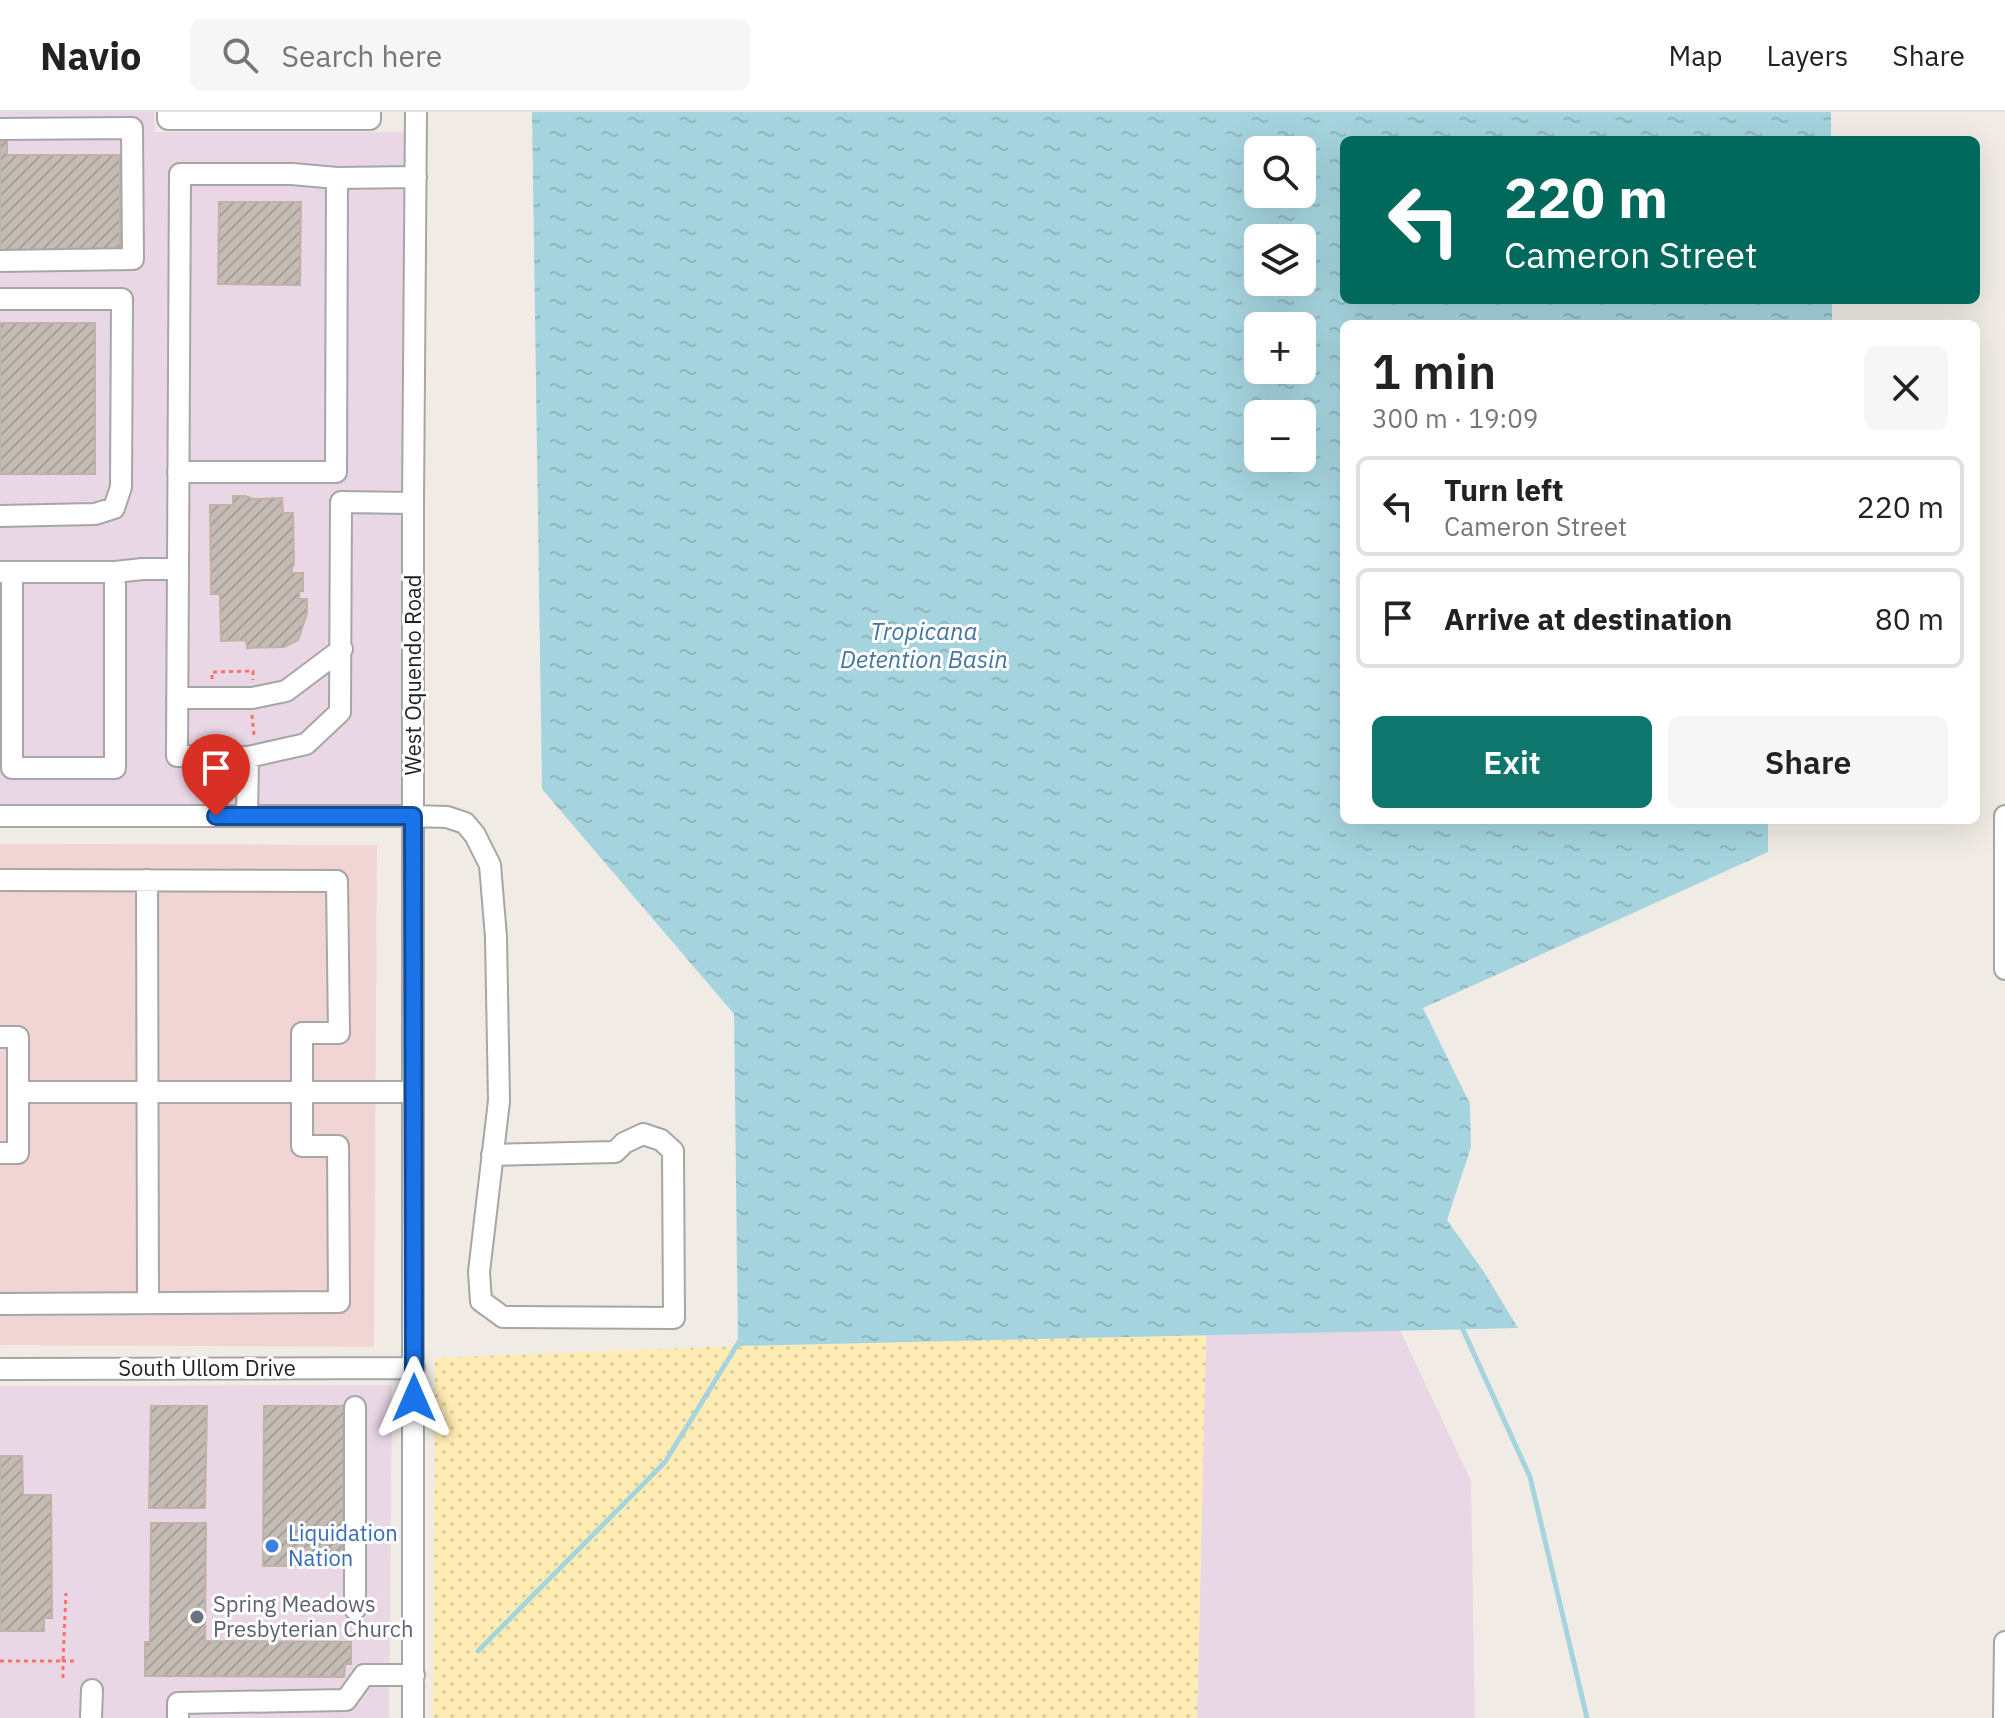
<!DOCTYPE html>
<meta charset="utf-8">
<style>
:root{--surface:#fff;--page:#f6f6f6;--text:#222;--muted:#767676;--line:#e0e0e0;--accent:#0f766e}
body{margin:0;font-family:"IBM Plex Sans",sans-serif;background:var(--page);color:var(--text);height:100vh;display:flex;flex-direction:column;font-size:30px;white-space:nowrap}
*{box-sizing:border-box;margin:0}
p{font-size:26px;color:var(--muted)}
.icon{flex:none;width:44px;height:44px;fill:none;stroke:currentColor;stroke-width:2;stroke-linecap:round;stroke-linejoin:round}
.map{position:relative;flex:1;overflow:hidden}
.sheet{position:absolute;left:1340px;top:208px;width:640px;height:504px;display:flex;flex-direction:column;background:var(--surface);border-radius:12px;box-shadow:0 8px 32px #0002}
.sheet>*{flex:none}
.hud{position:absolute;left:1340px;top:24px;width:640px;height:168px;border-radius:12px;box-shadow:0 8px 32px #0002;background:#00695c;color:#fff;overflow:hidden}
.fabs{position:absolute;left:1244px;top:24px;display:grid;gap:16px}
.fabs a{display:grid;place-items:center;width:72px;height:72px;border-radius:12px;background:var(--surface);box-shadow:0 8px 32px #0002;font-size:40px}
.pin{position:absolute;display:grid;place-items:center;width:68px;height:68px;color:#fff;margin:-82px -34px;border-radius:50% 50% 50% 0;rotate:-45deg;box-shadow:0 0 8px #0007}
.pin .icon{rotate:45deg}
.me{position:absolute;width:88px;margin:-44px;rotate:0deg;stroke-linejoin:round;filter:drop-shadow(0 0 6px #0008)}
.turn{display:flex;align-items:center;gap:28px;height:168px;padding:0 32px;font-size:36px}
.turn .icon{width:104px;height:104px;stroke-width:2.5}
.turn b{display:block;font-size:56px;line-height:68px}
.round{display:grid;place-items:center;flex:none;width:84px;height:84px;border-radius:12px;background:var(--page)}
.summary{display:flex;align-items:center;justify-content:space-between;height:136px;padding:0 32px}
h1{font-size:48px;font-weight:600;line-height:60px}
.button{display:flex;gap:16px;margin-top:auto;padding:16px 32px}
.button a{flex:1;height:92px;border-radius:12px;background:var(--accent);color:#fff;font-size:32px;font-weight:600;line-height:92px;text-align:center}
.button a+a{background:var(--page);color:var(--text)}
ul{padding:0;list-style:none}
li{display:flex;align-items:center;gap:24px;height:100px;margin:0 16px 12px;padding:0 16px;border:4px solid var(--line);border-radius:12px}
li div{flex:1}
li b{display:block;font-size:30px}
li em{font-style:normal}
header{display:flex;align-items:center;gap:48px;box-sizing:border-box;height:112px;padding:0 40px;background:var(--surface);border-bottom:2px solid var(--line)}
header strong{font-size:38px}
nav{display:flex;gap:44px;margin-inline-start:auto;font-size:28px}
.search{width:560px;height:72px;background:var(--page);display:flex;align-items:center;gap:20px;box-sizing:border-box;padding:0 28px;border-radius:12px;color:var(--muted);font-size:30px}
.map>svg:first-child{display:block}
</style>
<header>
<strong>Navio</strong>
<div class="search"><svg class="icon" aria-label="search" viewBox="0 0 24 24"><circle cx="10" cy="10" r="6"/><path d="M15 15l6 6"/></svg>Search here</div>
<nav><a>Map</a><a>Layers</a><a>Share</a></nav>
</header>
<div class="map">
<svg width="2005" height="1606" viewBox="0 0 2005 1606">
<defs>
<pattern id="sand-dots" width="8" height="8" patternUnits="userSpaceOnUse" patternTransform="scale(2)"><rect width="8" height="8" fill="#ffecb4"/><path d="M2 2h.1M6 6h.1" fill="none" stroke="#daca9a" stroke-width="1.8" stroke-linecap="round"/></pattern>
<pattern id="water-ripples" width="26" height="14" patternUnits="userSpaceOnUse" patternTransform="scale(2)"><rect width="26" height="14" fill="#a5d4de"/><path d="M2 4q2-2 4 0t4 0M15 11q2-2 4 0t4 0" fill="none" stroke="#8eb6be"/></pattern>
<pattern id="building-hatch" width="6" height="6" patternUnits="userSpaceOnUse" patternTransform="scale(2)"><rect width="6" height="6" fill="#c4bbb4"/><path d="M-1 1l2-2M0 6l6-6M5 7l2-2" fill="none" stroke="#a8a09a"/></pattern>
</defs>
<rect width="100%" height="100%" fill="#f0ece5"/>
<path fill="#f1d4d4" d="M0,732L377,733L374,1235L0,1233Z"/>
<path fill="#e9d7e6" d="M0,0H154L155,20H414L413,704H0Z
M1400,1218L1471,1369L1475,1606H1197L1206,1223Z
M392,1273L389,1606H0V1274Z"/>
<path fill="url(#sand-dots)" d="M1206,1223L1197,1606H433L435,1246L738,1234Z"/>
<path fill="url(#water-ripples)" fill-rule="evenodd" d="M532,0H1831V28H1344V188H1832V212H1344V708H1768V740L1423,896L1470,992L1471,1035L1447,1108L1484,1160L1518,1216L738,1234L734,902L542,677ZM1258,38H1302V82H1258ZM1258,126H1302V170H1258ZM1258,214H1302V258H1258ZM1258,302H1302V346H1258Z"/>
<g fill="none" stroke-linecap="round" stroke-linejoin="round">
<path stroke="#a5d4de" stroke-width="5" d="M1460,1211L1530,1365L1587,1606
M478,1539L665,1350L739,1230"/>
</g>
<path fill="url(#building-hatch)" stroke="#c2b1a7" stroke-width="2" d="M0,27H7V43H120V139H0Z
M219,90H301L300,173L218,172Z
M0,211H95V362H0Z
M233,384H245L253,387L282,386L283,401H293L294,451L291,461H303V479L299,480V487H307V501L298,528L284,535L247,536L246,528L221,529L220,482H211L210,393H233Z
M151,1294H207L205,1396H149Z
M264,1294H344L343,1454H263Z
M0,1344H22L23,1383H51L52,1506H44V1519H0Z
M151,1411H206L205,1529L351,1530V1552H345L344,1565L145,1564V1530H150Z"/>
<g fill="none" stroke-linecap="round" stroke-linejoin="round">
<defs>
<path id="minor" d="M168,0V7H370V0
M0,17L132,16L133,147L0,149
M0,187H122L121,375L114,396L95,402L0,404
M178,360H336L337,66
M0,460H115V656H12V460
M115,460L143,457H178
M177,586H252L286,579L342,537
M248,645L177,644L180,62H292L337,66L416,65
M0,704H413L447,705L465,711L475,723L490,753L496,825L499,989L479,1160L481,1189L503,1205L674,1206L673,1039L661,1028L643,1022L624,1031L615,1040L492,1043
M247,704L248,645L306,632L340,600L341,390L413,391
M2005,704V857
M0,768L337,769L339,921H302V1034H338L339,1190L0,1192
M147,768L148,1191
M0,925H18V980
M0,1041H18V980H412
M0,1257L414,1256
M355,1295V1497
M91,1606L92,1578
M178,1606V1591L346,1588L364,1563H414
M413,1606V391L416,0
M2004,1606L2005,1530"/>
</defs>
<use href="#minor" stroke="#a6a6a6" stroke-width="24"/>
<path stroke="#fb726b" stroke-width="3" stroke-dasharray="4 4" stroke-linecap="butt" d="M212,567V560L253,559V568
M252,603L254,623
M0,1549H63L66,1481
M63,1566V1549H77"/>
<use href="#minor" stroke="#fff" stroke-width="20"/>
</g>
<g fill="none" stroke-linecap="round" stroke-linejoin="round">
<defs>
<path id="route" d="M216,704H413L414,1286"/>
</defs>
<use href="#route" stroke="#114b97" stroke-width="20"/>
<use href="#route" stroke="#1a73e8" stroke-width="14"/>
</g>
<circle fill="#3f7fe0" stroke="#fff" stroke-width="3" cx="272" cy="1434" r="8"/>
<circle fill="#6b7280" stroke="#fff" stroke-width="3" cx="197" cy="1505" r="8"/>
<g text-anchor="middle" stroke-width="6" stroke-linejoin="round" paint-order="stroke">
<g font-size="22" fill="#1f1f1f" stroke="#fff">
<text transform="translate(413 563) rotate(-90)" y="8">West Oquendo Road</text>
<text x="207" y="1264">South Ullom Drive</text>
</g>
<g font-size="22" fill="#366cbe" stroke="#fff" text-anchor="start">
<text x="288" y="1429">Liquidation<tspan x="288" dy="25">Nation</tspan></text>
</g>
<g font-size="22" fill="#5b616d" stroke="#fff" text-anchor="start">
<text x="213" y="1500">Spring Meadows<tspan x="213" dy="25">Presbyterian Church</tspan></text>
</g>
<g font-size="24" font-style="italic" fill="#4477a0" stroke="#fff">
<text x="924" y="528">Tropicana<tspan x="924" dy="28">Detention Basin</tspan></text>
</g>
</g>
</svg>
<div class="fabs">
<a><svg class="icon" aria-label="search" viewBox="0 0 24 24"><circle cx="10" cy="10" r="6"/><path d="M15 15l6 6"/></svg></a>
<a><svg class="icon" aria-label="layers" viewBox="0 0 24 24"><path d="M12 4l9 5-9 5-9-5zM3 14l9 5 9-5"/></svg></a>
<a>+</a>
<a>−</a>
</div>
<div class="pin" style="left:216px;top:704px;background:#d93025"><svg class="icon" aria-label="arrive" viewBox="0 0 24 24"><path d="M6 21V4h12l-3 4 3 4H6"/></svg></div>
<svg class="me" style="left:414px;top:1286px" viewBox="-20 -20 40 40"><path d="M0-17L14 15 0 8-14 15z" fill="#1a73e8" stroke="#fff" stroke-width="4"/></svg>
<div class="hud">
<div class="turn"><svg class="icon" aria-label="left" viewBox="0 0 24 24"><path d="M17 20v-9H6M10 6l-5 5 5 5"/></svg><div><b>220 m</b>Cameron Street</div></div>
</div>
<section class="sheet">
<div class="summary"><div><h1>1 min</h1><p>300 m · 19:09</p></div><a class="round"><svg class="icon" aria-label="close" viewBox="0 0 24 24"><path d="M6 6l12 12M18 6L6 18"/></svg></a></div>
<ul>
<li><svg class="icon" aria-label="left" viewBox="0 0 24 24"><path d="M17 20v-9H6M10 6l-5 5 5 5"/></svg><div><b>Turn left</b><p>Cameron Street</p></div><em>220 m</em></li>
<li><svg class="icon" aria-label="arrive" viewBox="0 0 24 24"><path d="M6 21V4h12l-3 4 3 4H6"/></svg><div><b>Arrive at destination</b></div><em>80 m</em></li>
</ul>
<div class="button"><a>Exit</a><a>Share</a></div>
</section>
</div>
